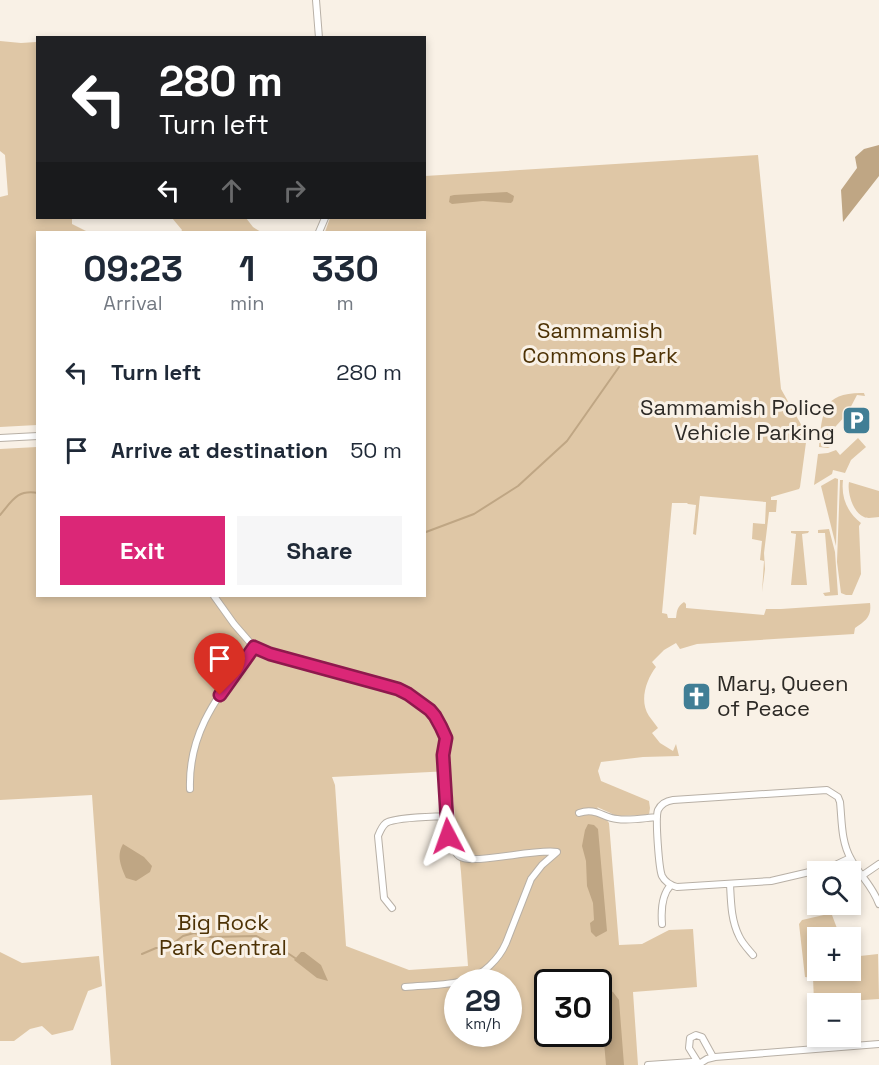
<!DOCTYPE html>
<meta charset="utf-8">
<style>
:root{--surface:#fff;--page:#f6f6f7;--text:#1f2937;--muted:#747a83;--accent:#db2777}
body{margin:0;font-family:"Space Grotesk",sans-serif;background:var(--page);color:var(--text);height:100vh;display:flex;flex-direction:column;font-size:22px;white-space:nowrap}
*{box-sizing:border-box;margin:0}
p{font-size:20px;color:var(--muted)}
.icon{flex:none;width:33px;height:33px;fill:none;stroke:currentColor;stroke-width:2;stroke-linecap:round;stroke-linejoin:round}
.map{position:relative;flex:1;overflow:hidden}
.details{position:absolute;left:36px;top:231px;width:390px;height:366px;display:flex;flex-direction:column;background:var(--surface);border-radius:0px;box-shadow:0 3px 9px #0003}
.details>*{flex:none}
.guide{position:absolute;left:36px;top:36px;width:390px;height:183px;border-radius:0px;box-shadow:0 3px 9px #0003;background:#202124;color:#fff;overflow:hidden}
.tools{position:absolute;left:807px;top:861px;display:grid;gap:12px}
.tools a{display:grid;place-items:center;width:54px;height:54px;border-radius:0px;background:var(--surface);box-shadow:0 3px 9px #0003;font-size:30px}
.speed{position:absolute;left:444px;top:969px;display:flex;gap:12px;font-size:30px;font-weight:700;text-align:center}
.speed>*{display:grid;place-content:center;width:78px;height:78px;border-radius:50%;background:var(--surface);box-shadow:0 3px 9px #0003;line-height:1}
.speed small{font-size:15px;font-weight:400}
.speed .limit{border:3px solid #111;border-radius:9px;background:#fff;color:#111}
.pin{position:absolute;display:grid;place-items:center;width:51px;height:51px;color:#fff;margin:-62px -26px;border-radius:50% 50% 50% 0;rotate:-45deg;box-shadow:0 0 6px #0007}
.pin .icon{rotate:45deg}
.me{position:absolute;width:66px;margin:-33px;rotate:356deg;stroke-linejoin:round;filter:drop-shadow(0 0 4px #0008)}
.turn{display:flex;align-items:center;gap:21px;height:126px;padding:0 24px;font-size:27px}
.turn .icon{width:78px;height:78px;stroke-width:2.5}
.turn b{display:block;font-size:42px;line-height:51px}
.lanes{display:flex;align-items:center;height:57px;padding:0 24px;background:#0003;justify-content:center;gap:30px;direction:ltr}
.lanes .off{opacity:.35}
.eta{display:flex;justify-content:space-evenly;align-items:center;height:102px;text-align:center}
.eta b{font-size:36px;font-weight:600;line-height:42px}
.primary-button{display:flex;gap:12px;margin-top:auto;padding:12px 24px}
.primary-button a{flex:1;height:69px;border-radius:0px;background:var(--accent);color:#fff;font-size:24px;font-weight:600;line-height:69px;text-align:center}
.primary-button a+a{background:var(--page);color:var(--text)}
ul{padding:0;list-style:none}
li{display:flex;align-items:center;gap:18px;height:78px;padding:0 24px}
li div{flex:1}
li b{display:block;font-size:22px}
li em{font-style:normal}
.map>svg:first-child{display:block}
</style>
<div class="map">
<svg width="879" height="1065" viewBox="0 0 879 1065">
<rect width="100%" height="100%" fill="#f9f1e6"/>
<path fill="#dfc7a6" fill-rule="evenodd" d="M0,41L21,43L36,42L38,44V218H72V224L88,232H38L37,425L0,427V197L8,195L5,155L0,151Z
M758,155L781,389L807,435L800,487L799,489L771,497V500H777L776,512H769L764,553L765,569L762,592L764,561L760,560L762,541L752,539L753,523L765,524L766,502L700,496L696,535L693,534L696,505L688,504L687,503H672L662,613L667,614L668,618H676C677,610 677,607 684,602L686,604V608L764,615L766,609H781L870,603C872,617 865,621 855,628L854,634L697,644L680,649L676,643L664,650L652,662L656,667C646,680 639,701 649,716C652,720 655,724 658,728L652,733L660,743L673,751L676,744L679,756L643,757L601,762L598,771L601,781L649,801L650,808L649,815L617,816L597,807L609,823L619,945L642,944L669,930L693,929L697,987L633,992L638,1065H111L92,795L0,800V449L37,447L38,596H424V232H325L330,218H424L425,176ZM450,771L461,872L468,966L409,970L346,946L335,785L332,777ZM458,982H508V1034H458ZM548,982H598V1034H548Z
M172,218H246L253,227L261,232H181L182,230Z
M864,393L865,396L857,395L847,414L825,438L832,446L828,448L819,447C822,411 823,392 864,393Z
M858,438L866,447L851,460L845,473L833,470L832,474L814,485L818,454L828,453L836,450L840,455Z
M835,478L838,479L836,546L821,486Z
M840,480H843C841,498 847,512 861,523L859,526L861,574L852,595H846L841,593L837,562Z
M849,482L879,491V517C875,517 868,519 864,517C853,513 847,492 849,482Z
M829,529L835,552L838,595L825,596L823,593L830,592L825,533H818V530Z
M791,531H809L808,533L802,534L807,585H791L796,534L791,533Z
M828,914L832,915L838,931V937L818,938V970H850L851,957L878,954L879,999L817,1003L814,1001L813,978L805,977L799,924L802,920Z
M0,952L22,963L99,956L102,986L88,991L73,1030L52,1035L42,1026L30,1029L14,1041H0Z"/>
<path fill="#bfa684" d="M879,145V176L843,222L841,190L857,168L855,157L864,149Z
M507,192L514,196L513,201L511,203L483,201L452,204L449,202L450,196L454,195Z
M588,824L594,825L598,829L607,931L596,937L591,932L590,923L594,920L593,903L587,886L586,861L582,846L585,830Z
M123,844L144,857L152,866L150,872L136,881L126,878C121,866 116,856 123,844Z
M301,952H304L321,965L328,981L317,978L294,960Z
M604,987L613,992L619,1000L624,1065H606L600,996Z"/>
<g fill="none" stroke-linecap="round" stroke-linejoin="round">
<path stroke="#bfa684" stroke-width="2" d="M0,515C12,501 17,489 38,493
M424,531L426,532L474,514L518,486L567,441L619,367
M175,942L183,936L194,933L210,937L256,936L286,952L295,958
M142,954L156,948H165"/>
<defs>
<path id="minor" d="M316,0L319,38
M319,232L325,218
M0,438L38,436
M214,596L234,624L254,647L270,654L398,689L408,694L430,710L435,716L446,738L443,755L448,836C453,842 453,852 459,856C472,866 535,848 557,852L542,865L531,879L506,943C499,959 483,975 466,980C449,986 423,985 405,987
M190,789C188,729 221,693 254,647
M579,813C596,807 603,818 617,819C630,821 644,818 657,817
M850,858L831,867L771,881L677,887C670,885 665,882 662,876C659,869 655,818 658,810C661,804 666,801 673,800L827,790L838,797L840,802C842,821 841,842 851,859C860,876 872,885 879,904
M863,875L879,864
M730,884C731,902 731,920 739,936C742,943 748,949 753,955
M392,908L384,898L378,836C380,831 382,826 386,823C396,817 433,817 447,816
M662,924C661,911 661,895 671,885
M699,1064L707,1059L715,1057L879,1044
M699,1064L689,1048L690,1038L696,1035L702,1037L713,1057
M648,1065L692,1062L699,1064"/>
</defs>
<use href="#minor" stroke="#b8b0a6" stroke-width="8"/>
<use href="#minor" stroke="#fff" stroke-width="6"/>
</g>
<g fill="none" stroke-linecap="round" stroke-linejoin="round">
<defs>
<path id="route" d="M220,695L254,647L270,654L380,684L398,689L408,694L430,710L435,716L441,727L446,738L443,755L448,836"/>
</defs>
<use href="#route" stroke="#8e194d" stroke-width="15"/>
<use href="#route" stroke="#db2777" stroke-width="10"/>
</g>
<defs>
<symbol id="parking-square" viewBox="-11 -11 22 22"><rect x="-9" y="-9" width="18" height="18" rx="4" fill="#417e95" stroke="#f9f1e6"/><path d="M-3.5-5.5H1a3.5 3.5 0 0 1 0 7H-1V5.5H-3.5ZM-1-3.4V-.6H.8a1.4 1.4 0 0 0 0-2.8Z" fill="#fff"/></symbol>
<symbol id="church-square" viewBox="-11 -11 22 22"><rect x="-9" y="-9" width="18" height="18" rx="4" fill="#417e95" stroke="#f9f1e6"/><path d="M-1.2-6h2.4v3.5h3.3v2.4h-3.3V6h-2.4V-.1h-3.3v-2.4h3.3Z" fill="#fff"/></symbol>
</defs>
<g fill-rule="evenodd">
<use href="#parking-square" x="840" y="404" width="33" height="33"/>
<use href="#church-square" x="680" y="680" width="33" height="33"/>
</g>
<g text-anchor="middle" stroke-width="6" stroke-linejoin="round" paint-order="stroke">
<g font-size="22" fill="#4d3205" stroke="#f9f1e6">
<text x="600" y="338">Sammamish<tspan x="600" dy="25">Commons Park</tspan></text>
<text x="223" y="930">Big Rock<tspan x="223" dy="25">Park Central</tspan></text>
</g>
<g font-size="22" fill="#2d2a26" stroke="#f9f1e6" text-anchor="end">
<text x="835" y="415">Sammamish Police<tspan x="835" dy="25">Vehicle Parking</tspan></text>
<text x="717" y="691" text-anchor="start">Mary, Queen<tspan x="717" dy="25">of Peace</tspan></text>
</g>
</g>
</svg>
<div class="tools">
<a><svg class="icon" aria-label="search" viewBox="0 0 24 24"><circle cx="10" cy="10" r="6"/><path d="M15 15l6 6"/></svg></a>
<a>+</a>
<a>−</a>
</div>
<div class="speed"><div>29<small>km/h</small></div><div class="limit">30</div></div>
<div class="pin" style="left:220px;top:695px;background:#d93025"><svg class="icon" aria-label="arrive" viewBox="0 0 24 24"><path d="M6 21V4h12l-3 4 3 4H6"/></svg></div>
<svg class="me" style="left:448px;top:836px" viewBox="-20 -20 40 40"><path d="M0-17L14 15 0 8-14 15z" fill="#db2777" stroke="#fff" stroke-width="4"/></svg>
<div class="guide">
<div class="turn"><svg class="icon" aria-label="left" viewBox="0 0 24 24"><path d="M17 20v-9H6M10 6l-5 5 5 5"/></svg><div><b>280 m</b>Turn left</div></div>
<div class="lanes"><svg class="icon" aria-label="left" viewBox="0 0 24 24"><path d="M17 20v-9H6M10 6l-5 5 5 5"/></svg><svg class="icon off" aria-label="ahead" viewBox="0 0 24 24"><path d="M12 20V5M6 11l6-6 6 6"/></svg><svg class="icon off" aria-label="right" viewBox="0 0 24 24"><path d="M7 20v-9h11M14 6l5 5-5 5"/></svg></div>
</div>
<section class="details">
<div class="eta">
<div><b>09:23</b><p>Arrival</p></div>
<div><b>1</b><p>min</p></div>
<div><b>330</b><p>m</p></div>
</div>
<ul>
<li><svg class="icon" aria-label="left" viewBox="0 0 24 24"><path d="M17 20v-9H6M10 6l-5 5 5 5"/></svg><div><b>Turn left</b></div><em>280 m</em></li>
<li><svg class="icon" aria-label="arrive" viewBox="0 0 24 24"><path d="M6 21V4h12l-3 4 3 4H6"/></svg><div><b>Arrive at destination</b></div><em>50 m</em></li>
</ul>
<div class="primary-button"><a>Exit</a><a>Share</a></div>
</section>
</div>
